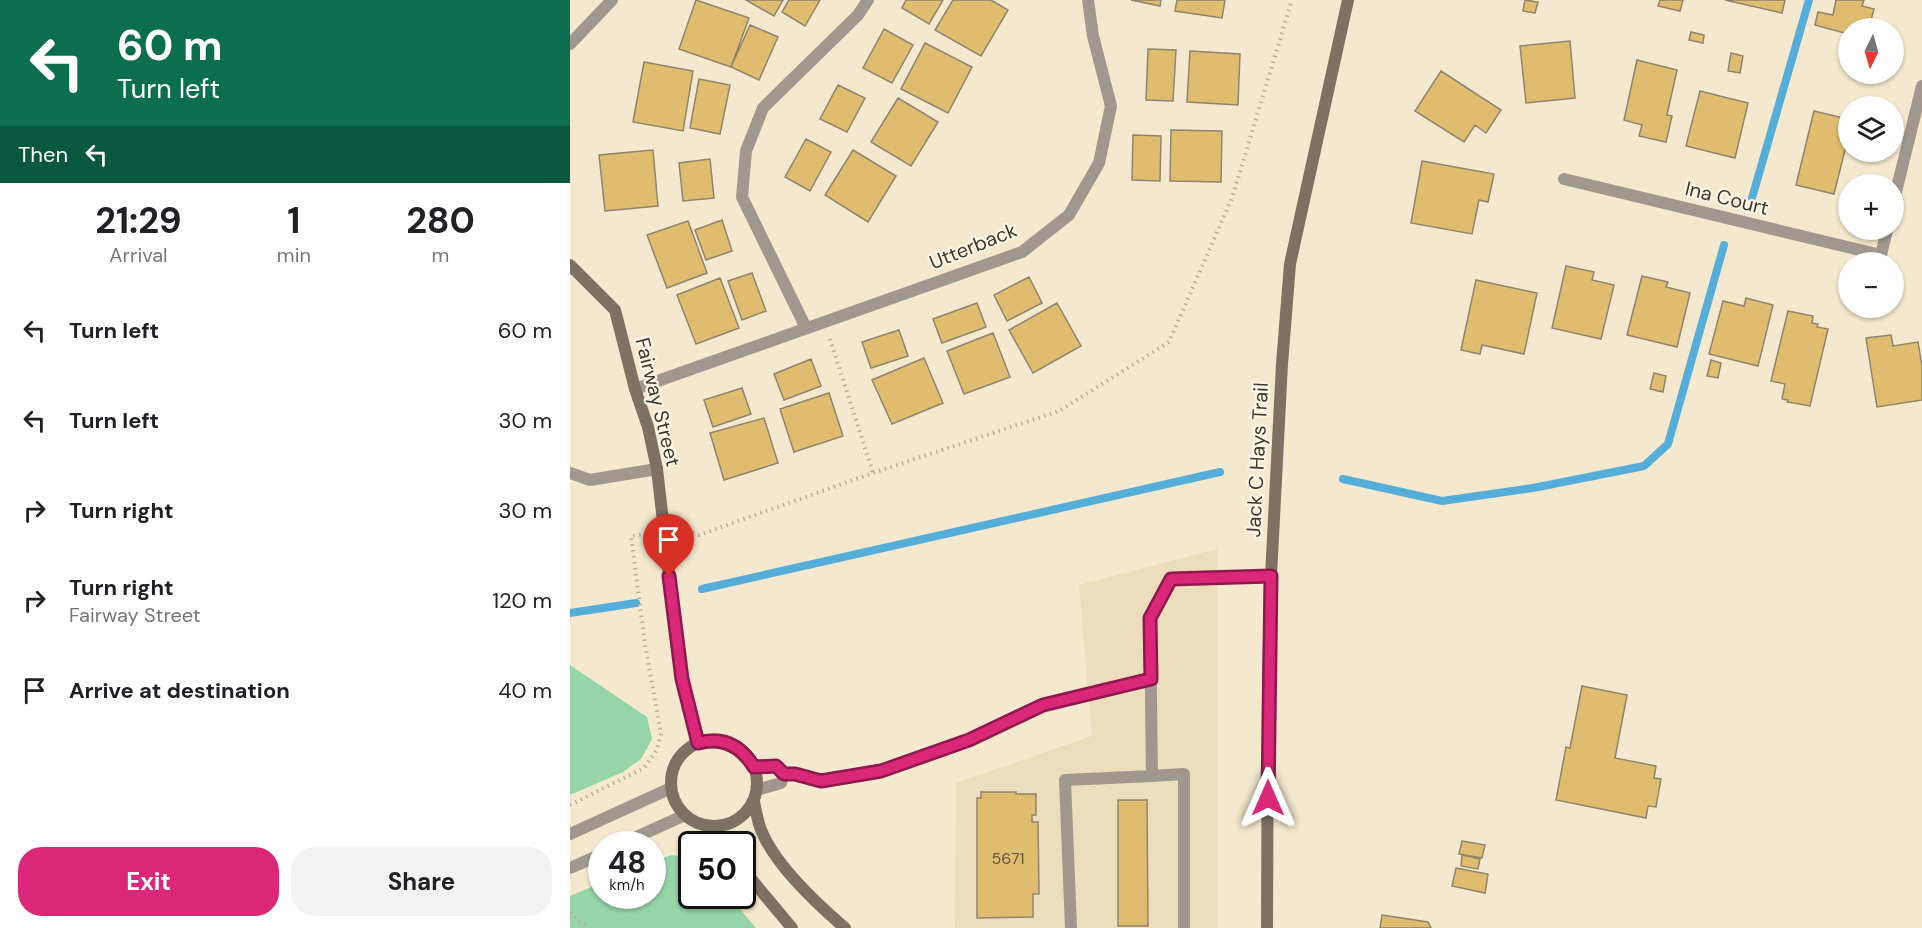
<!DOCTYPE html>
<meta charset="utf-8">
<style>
:root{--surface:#fff;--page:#f2f2f2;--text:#202124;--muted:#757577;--accent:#db2777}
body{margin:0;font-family:"DM Sans",sans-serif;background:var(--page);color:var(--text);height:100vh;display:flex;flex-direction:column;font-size:22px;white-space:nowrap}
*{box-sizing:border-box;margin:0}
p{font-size:20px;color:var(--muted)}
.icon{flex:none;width:33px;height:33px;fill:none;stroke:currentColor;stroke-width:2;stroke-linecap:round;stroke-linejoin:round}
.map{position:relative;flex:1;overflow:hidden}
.side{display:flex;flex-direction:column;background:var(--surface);width:570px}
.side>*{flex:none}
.top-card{background:#0b6e4f;color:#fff;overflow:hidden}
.needle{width:39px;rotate:185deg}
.buttons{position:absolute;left:1268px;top:18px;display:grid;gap:12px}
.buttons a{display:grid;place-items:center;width:66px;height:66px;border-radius:50%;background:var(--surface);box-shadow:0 2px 4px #0004;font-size:30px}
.speed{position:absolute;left:18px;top:831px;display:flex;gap:12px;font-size:30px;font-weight:700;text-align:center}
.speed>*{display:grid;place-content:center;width:78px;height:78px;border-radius:50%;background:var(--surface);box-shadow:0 2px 4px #0004;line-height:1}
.speed small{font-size:15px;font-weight:400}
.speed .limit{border:3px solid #111;border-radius:9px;background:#fff;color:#111}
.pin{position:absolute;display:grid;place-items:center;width:51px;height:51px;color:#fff;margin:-62px -26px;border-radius:50% 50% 50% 0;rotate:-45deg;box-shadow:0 0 6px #0007}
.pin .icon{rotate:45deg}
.me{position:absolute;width:66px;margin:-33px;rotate:0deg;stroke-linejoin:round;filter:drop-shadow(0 0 4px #0008)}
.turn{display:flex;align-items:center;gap:21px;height:126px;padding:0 18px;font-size:27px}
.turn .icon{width:78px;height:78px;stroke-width:2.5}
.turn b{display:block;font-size:42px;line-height:51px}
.then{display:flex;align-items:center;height:57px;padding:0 18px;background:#0003;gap:12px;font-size:22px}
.eta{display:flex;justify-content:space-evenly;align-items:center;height:102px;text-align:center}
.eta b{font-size:36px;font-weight:700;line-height:42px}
.button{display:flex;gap:12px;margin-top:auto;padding:12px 18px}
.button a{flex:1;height:69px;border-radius:24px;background:var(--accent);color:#fff;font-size:24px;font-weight:700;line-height:69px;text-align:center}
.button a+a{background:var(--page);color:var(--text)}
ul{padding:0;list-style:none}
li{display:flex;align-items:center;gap:18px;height:90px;padding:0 18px}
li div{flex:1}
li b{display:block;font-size:22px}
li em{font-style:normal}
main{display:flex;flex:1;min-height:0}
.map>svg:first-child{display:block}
</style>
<main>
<section class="side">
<div class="top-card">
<div class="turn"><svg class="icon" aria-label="left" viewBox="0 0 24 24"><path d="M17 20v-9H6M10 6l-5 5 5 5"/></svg><div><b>60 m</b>Turn left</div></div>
<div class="then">Then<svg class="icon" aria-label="left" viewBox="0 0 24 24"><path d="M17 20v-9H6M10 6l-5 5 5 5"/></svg></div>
</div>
<div class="eta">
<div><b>21:29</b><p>Arrival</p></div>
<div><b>1</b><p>min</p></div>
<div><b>280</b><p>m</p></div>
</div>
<ul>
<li><svg class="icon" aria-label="left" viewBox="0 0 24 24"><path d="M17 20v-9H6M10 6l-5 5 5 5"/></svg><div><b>Turn left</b></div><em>60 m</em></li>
<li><svg class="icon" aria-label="left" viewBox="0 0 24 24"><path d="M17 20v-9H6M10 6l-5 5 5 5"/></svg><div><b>Turn left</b></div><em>30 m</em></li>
<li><svg class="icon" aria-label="right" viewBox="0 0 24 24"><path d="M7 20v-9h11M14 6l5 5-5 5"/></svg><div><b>Turn right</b></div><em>30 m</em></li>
<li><svg class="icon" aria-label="right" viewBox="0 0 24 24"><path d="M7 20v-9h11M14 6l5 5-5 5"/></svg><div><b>Turn right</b><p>Fairway Street</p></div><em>120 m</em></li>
<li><svg class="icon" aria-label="arrive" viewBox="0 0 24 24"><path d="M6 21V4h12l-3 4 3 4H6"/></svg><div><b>Arrive at destination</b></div><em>40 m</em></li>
</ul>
<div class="button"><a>Exit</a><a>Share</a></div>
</section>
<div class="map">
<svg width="1352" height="928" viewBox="0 0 1352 928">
<rect width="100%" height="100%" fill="#f4e8ce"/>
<path fill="#ecddbc" d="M647,549L648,928H385L386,783L522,736L509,585Z"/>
<path fill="#96d5a8" d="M0,665L77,717L82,739L71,759L53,772L0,795Z
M101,855L121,857L122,896H159L186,928H0V896L31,883L32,896H82L83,862Z"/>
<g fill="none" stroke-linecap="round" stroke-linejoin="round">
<path stroke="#55add9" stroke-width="8" d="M1182,198L1239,0
M773,479L872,501L963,488L1074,466L1098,444L1154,245
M132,589L650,472
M0,613L66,603"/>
</g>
<path fill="#e0bd6e" stroke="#90846d" stroke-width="1.5" d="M126,0L179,18L161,67L109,49Z
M176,0H213L204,16Z
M219,0H250L235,26L212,12Z
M336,0H373L359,24L332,8Z
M383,0H421L438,10L411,56L365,30Z
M561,0H591L590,6Z
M607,0H655L652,18L605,11Z
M955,0L968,2L965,13L953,11Z
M1090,0H1113L1110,11L1088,6Z
M1155,0H1215L1212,13Z
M1266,0H1294L1292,6L1304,9L1299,28H1278V34L1245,25L1248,12L1263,15Z
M180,25L208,37L189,80L161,67Z
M314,29L343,45L322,83L293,68Z
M1121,32L1134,35L1133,43L1119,40Z
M1000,41L1005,98L956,103L950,46Z
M355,43L402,67L378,113L331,89Z
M578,49L606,50L603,101L576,100Z
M620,51L670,54L668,105L617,102Z
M1161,53L1173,56L1170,73L1158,71Z
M1067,60L1107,70L1097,115L1102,116L1096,142L1069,136L1072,125L1054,120Z
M74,62L123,71L113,131L63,122Z
M871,71L931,110L916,133L905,125L894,142L845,111Z
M129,79L160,85L150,134L120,128Z
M268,85L295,98L277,132L250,119Z
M1130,91L1178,103L1165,158L1116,146Z
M328,98L368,122L341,166L301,142Z
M1244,111L1278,119V138L1264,194L1226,185Z
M601,130L652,131L651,182L600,181Z
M563,135L591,136L590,181L562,180Z
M236,139L261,152L240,191L215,177Z
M83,150L88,206L35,211L29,155Z
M283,150L326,176L298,222L255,195Z
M140,159L144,198L113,201L109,163Z
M852,161L924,174L918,202L909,200L902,234L841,223Z
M152,220L162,251L136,260L125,230Z
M118,221L137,273L97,288L77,235Z
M996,266L1024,272L1022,280L1044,285L1031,339L982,328Z
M182,273L196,311L172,320L158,281Z
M1072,276L1098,282L1096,287L1120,293L1107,347L1057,335Z
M459,277L472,303L437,321L424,295Z
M150,278L169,328L126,344L107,295Z
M906,280L967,293L954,354L912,345L910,354L891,350Z
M1176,298L1203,305L1188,366L1139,354L1153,301L1174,306Z
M407,303L416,327L372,343L363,319Z
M487,303L511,346L463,373L439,330Z
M1218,311L1243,316L1242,323L1248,324L1247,327L1258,329L1240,406L1217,402L1218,400L1212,399L1215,384L1201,381Z
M329,330L338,356L301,368L292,342Z
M423,333L440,377L394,394L377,351Z
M1321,335L1323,346L1348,342L1352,366V400L1307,407L1296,338Z
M354,358L373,403L322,424L302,380Z
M241,359L251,386L214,400L204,374Z
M1141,360L1151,363L1148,378L1137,376Z
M1084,373L1096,376L1093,392L1080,389Z
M172,388L181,414L143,427L134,400Z
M259,393L273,436L224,452L210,409Z
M194,418L208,463L154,480L140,433Z
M1012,686L1057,695L1045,758L1086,766L1084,778L1091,779L1086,807L1078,806L1076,818L986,800L996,747L1000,748Z
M411,792H446V794H466V815H462V822H468L469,894H463V917L407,918V798H411Z
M548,800H577L578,926H548Z
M892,841L915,845L912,858L889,854Z
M892,855L910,859L908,869L891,866Z
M886,868L918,874L915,893L882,886Z
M812,915L858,922L861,928H810Z"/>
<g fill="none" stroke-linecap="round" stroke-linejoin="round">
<path stroke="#b9af9a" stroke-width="4" stroke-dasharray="1.5 4.5" stroke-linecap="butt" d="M260,339L303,473
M111,530H116L129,535L303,473L489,411L599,342L662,198L722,0
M0,805L74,768L87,750L91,734L75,644L61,536L77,534
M0,913L18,928"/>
<path stroke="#a0988e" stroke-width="12" d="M184,767L206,766L214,774H225L251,781L311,771L399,740L473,705L581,679
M187,790L211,783L214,774
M501,928L495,780L582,776
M614,928V774L582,776L580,618L601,579L701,576"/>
<path stroke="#a0988e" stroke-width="12" d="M0,44L42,0
M994,179L1311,255L1317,230
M1323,204L1352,86
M236,328L172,197L176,151L193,108L288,15L298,0
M65,389L452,252L499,215L529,163L541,106L523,36L518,0
M0,473L20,480L87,469
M0,834L101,788
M51,844L115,815
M0,868L32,854"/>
<path stroke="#7c7163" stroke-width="12" d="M0,265L45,310L65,389L78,427L87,469L108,653L112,679L128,743
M101 783a43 43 0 1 1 86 0a43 43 0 1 1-86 0Z
M184,801C185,808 187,816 189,824C200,860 247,904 275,928
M143,826L156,844
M172,868L222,928
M697,928L698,679L701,576L712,364L720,264L778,0"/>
</g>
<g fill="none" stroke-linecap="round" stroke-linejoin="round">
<defs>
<path id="route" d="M99,576L112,679L128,743C153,736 171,746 184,767L206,766L214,774H225L251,781L311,771L399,740L473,705L581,679L580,618L601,579L701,576L698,798"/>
</defs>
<use href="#route" stroke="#8e194d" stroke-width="15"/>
<use href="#route" stroke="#db2777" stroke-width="10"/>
</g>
<g text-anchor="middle" stroke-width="4.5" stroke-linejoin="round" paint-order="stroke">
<g font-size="16" fill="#65583d">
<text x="438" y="864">5671</text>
</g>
<g font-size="20" fill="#3c372d" stroke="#fdf6e6">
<text transform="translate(1157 198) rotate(14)" y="7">Ina Court</text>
<text transform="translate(403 246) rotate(-22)" y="7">Utterback</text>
<text transform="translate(88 402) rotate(76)" y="7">Fairway Street</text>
<text transform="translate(687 460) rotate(-87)" y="7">Jack C Hays Trail</text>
</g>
</g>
</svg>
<div class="buttons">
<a><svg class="needle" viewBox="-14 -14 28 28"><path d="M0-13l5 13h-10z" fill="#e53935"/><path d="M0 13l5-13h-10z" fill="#757577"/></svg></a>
<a><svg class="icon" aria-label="layers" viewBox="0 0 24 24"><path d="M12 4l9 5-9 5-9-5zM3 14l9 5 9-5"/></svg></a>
<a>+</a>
<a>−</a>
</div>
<div class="speed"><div>48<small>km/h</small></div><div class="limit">50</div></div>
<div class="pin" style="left:99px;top:576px;background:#d93025"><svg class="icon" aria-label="arrive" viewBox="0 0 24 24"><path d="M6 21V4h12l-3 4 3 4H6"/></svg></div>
<svg class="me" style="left:698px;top:798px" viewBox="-20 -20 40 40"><path d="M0-17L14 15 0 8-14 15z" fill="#db2777" stroke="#fff" stroke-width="4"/></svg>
</div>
</main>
